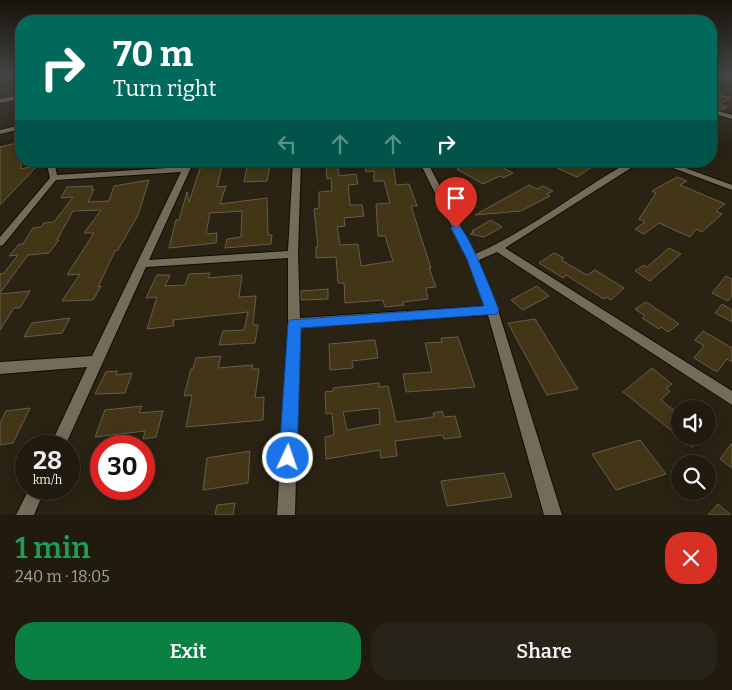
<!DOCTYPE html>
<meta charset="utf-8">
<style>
:root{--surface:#201a0f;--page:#282318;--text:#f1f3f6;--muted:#a2a19e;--line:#3d382f;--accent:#0b8043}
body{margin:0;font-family:Bitter,serif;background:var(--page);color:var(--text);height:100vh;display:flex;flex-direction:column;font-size:19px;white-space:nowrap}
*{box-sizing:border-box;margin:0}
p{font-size:16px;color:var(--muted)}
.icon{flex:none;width:28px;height:28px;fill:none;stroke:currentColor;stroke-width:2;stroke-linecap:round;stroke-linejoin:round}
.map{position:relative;height:515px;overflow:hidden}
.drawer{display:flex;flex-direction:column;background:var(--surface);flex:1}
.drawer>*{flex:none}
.top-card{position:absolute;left:15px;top:15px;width:702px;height:152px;border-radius:20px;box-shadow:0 2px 12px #0003,0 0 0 1px var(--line);background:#00695c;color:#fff;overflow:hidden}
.tools{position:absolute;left:671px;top:400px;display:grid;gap:10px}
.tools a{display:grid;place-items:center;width:45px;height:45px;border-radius:50%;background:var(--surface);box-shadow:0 2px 12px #0003,0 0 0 1px var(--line);font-size:25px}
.speed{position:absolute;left:15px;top:435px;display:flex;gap:10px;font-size:25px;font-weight:700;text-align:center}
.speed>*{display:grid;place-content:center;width:65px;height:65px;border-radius:50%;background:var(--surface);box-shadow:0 2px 12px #0003,0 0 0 1px var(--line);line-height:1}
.speed small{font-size:12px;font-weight:400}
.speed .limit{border:8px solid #d22;background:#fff;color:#111}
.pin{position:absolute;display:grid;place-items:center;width:42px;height:42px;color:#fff;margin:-51px -21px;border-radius:50% 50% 50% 0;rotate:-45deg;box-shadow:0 0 5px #0007}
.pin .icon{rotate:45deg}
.me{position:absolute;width:55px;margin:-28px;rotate:3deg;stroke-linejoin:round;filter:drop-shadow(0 0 4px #0008)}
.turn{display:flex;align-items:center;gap:18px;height:105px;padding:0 15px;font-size:22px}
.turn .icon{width:65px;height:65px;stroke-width:2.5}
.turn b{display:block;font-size:35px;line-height:42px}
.lanes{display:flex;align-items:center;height:48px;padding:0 15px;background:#0003;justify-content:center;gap:25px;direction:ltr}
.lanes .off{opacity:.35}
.round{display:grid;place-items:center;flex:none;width:52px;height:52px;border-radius:20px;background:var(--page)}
.summary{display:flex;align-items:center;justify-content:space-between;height:85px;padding:0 15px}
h1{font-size:30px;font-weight:600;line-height:38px;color:#1e9e55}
.primary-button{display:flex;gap:10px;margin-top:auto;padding:10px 15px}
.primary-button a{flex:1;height:58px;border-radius:20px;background:var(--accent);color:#fff;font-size:20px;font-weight:600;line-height:58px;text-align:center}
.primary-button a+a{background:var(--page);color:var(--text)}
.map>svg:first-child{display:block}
</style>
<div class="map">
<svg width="732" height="515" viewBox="0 0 732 515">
<rect width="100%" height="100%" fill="#2a2314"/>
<path fill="#423617" stroke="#645d4c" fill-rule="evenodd" d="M711,93L730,98L719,104L727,107L721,110L711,107Z
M17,143L21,156V169L38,165L0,205V147Z
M271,161L267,181L244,182L248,162Z
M329,161H337L339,176L356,174L358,184L348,185L350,205H362L364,216L344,218L345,226L337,227L340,245L358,244L361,266L393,261L385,236H378L376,204L390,203L384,181H374V171L366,172L364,162L393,161L396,185L409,184L417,206H411L431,268H429L436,287L426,288L428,299L403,302L404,305L385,307L383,300L345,303L344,283H338L336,257L316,258V247H318L314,209L319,208V192L332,191L331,178L327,179L326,164H330Z
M471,161H490L513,173L503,178L500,176L483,184L457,169Z
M570,161H601L577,177L557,168Z
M223,162L217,187L226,186L220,204L267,198L268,235H272L271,244L225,248L227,239L241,237L242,211L229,212L210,213L206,234L217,233L216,243L169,248L176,220H179L187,192L189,202L202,163Z
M677,177L687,181L680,185L725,204L716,211L722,214L702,232L696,229L690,237L659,223L644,234L635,229L645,222L639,219L656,193L652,191Z
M149,180L138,215L118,250L115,251L98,287L101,286L93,300L62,301L80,274L67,275L94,233H84L101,210L73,211L57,240H59L49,253L28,255L0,293V274L4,273L18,255L9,256L19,244H23L33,228L41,227L44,223L54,222L73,197L61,198L67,187L93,186L91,189H94L88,202L109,201L114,186Z
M458,180L469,194L457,196L447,181Z
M529,185L537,189L543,186L553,191L547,194L550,196L521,211L475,215Z
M491,220L502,227L484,237L470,234L474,232L472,231Z
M669,248L681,254L650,281L635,271L644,265L647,267Z
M554,253L564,258L561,260L587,275L595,270L624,288L611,300L606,297L604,299L566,275L563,278L539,263Z
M210,273L208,278L242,275L239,297L256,296L253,325H258L255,343L219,345L223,331L244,330L248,312L173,320L174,326L147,329L157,297L146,298L157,275H170L165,286L185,285L189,274Z
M726,276L732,279V296L728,301L712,293Z
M537,286L549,296L523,310L511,300Z
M328,289V299L301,300V291Z
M30,291L20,308H14L0,330V294Z
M646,302L679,324L668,332L661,327L659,329L642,318L645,316L635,309Z
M722,304L732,310V322L715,313Z
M70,318L62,333L24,337L32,323Z
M535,319L578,389L547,395L508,323Z
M703,331L732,348V362L727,359L717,372L694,358L704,346L695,340Z
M458,337L475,387L406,392L403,374L432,372L425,343L442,342L441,338Z
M375,340L378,358L352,361L353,368L330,370L329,344Z
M221,356L218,368L253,365L252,369H259L255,398L264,397L263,420L186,427L192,395L184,396L191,369H193L196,358Z
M652,368L672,384L666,388L670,391L661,400L680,415V436H702L692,447L623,392Z
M117,371L116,375L132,373L125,393L95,394L106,372Z
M379,383V387L388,386L396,422L434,417L433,413L442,411L444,417L455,416L461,437L444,439L443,435L395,441L397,456L381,458L380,450L326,459L325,437L334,435L332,413L326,414L325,392L333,391V388ZM379,408L380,424L347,430L343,412Z
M142,406L139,413L163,411L156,437L143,439L145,431L95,437L105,410Z
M30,408L13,443L0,445V423L6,411Z
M640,440L666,474L616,490L592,454Z
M732,443V468L720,459Z
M250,451L248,483L203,490L207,458Z
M504,473L512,497L447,506L441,481Z
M235,503L233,515H215L217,505Z
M718,504L731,515H708Z"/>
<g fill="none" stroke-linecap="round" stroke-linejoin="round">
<defs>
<path id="street" d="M21,95V99L0,103V99Z
M711,109L732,115V119L711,113Z
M21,125V129L0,134V130Z
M46,161H54L57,175L183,167L186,161H194L149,260L288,251L293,161H301L298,254L300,318L485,306L468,259L419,161H444L429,165L475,254C526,232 570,197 617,169L632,161H642L505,248L732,391V405L497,252L479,260L498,310L562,515H544L488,315L300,327L295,515H277L288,323V258L146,267L65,446H50L87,367L0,374V362L92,356L181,172L56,180L3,245L0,246V237L50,178Z
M654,161H666L732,185V190Z
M29,489H45L34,515H16Z"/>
</defs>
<use href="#street" stroke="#120d02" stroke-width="2"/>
<use href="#street" fill="#746c5b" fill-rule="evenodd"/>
</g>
<linearGradient id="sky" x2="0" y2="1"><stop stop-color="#17130b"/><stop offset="0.51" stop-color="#444545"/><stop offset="1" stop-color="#444545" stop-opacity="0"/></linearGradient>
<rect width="732" height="148" fill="url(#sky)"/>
<path fill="#1a73e8" stroke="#114b97" d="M456,224C468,228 493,296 499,310L497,314L301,328L297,458L294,464L288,466L282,464L279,458L288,323L290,320L484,306L467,259L451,228Z"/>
</svg>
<div class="tools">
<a><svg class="icon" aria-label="sound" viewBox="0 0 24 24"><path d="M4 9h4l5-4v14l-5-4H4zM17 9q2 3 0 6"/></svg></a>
<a><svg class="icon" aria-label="search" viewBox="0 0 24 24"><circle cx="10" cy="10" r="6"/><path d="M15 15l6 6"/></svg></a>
</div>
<div class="speed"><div>28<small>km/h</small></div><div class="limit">30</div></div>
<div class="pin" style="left:456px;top:228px;background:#d93025"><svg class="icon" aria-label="arrive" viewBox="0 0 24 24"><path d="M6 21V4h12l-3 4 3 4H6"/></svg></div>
<svg class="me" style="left:288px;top:458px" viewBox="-20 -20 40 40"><circle r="17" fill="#1a73e8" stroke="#fff" stroke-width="3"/><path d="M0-11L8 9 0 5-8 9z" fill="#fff"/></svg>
<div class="top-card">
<div class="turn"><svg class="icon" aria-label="right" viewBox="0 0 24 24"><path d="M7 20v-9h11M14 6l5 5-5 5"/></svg><div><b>70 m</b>Turn right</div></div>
<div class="lanes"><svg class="icon off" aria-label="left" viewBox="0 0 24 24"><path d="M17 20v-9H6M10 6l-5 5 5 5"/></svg><svg class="icon off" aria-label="ahead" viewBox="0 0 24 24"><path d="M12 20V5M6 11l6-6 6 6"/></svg><svg class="icon off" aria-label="ahead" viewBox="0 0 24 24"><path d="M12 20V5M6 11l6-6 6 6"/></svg><svg class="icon" aria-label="right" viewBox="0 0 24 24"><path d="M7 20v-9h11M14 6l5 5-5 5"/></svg></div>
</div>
</div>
<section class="drawer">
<div class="summary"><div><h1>1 min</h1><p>240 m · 18:05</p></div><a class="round" style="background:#d93025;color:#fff"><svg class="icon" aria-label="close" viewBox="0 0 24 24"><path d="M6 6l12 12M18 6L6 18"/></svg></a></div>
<div class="primary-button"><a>Exit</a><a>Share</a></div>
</section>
